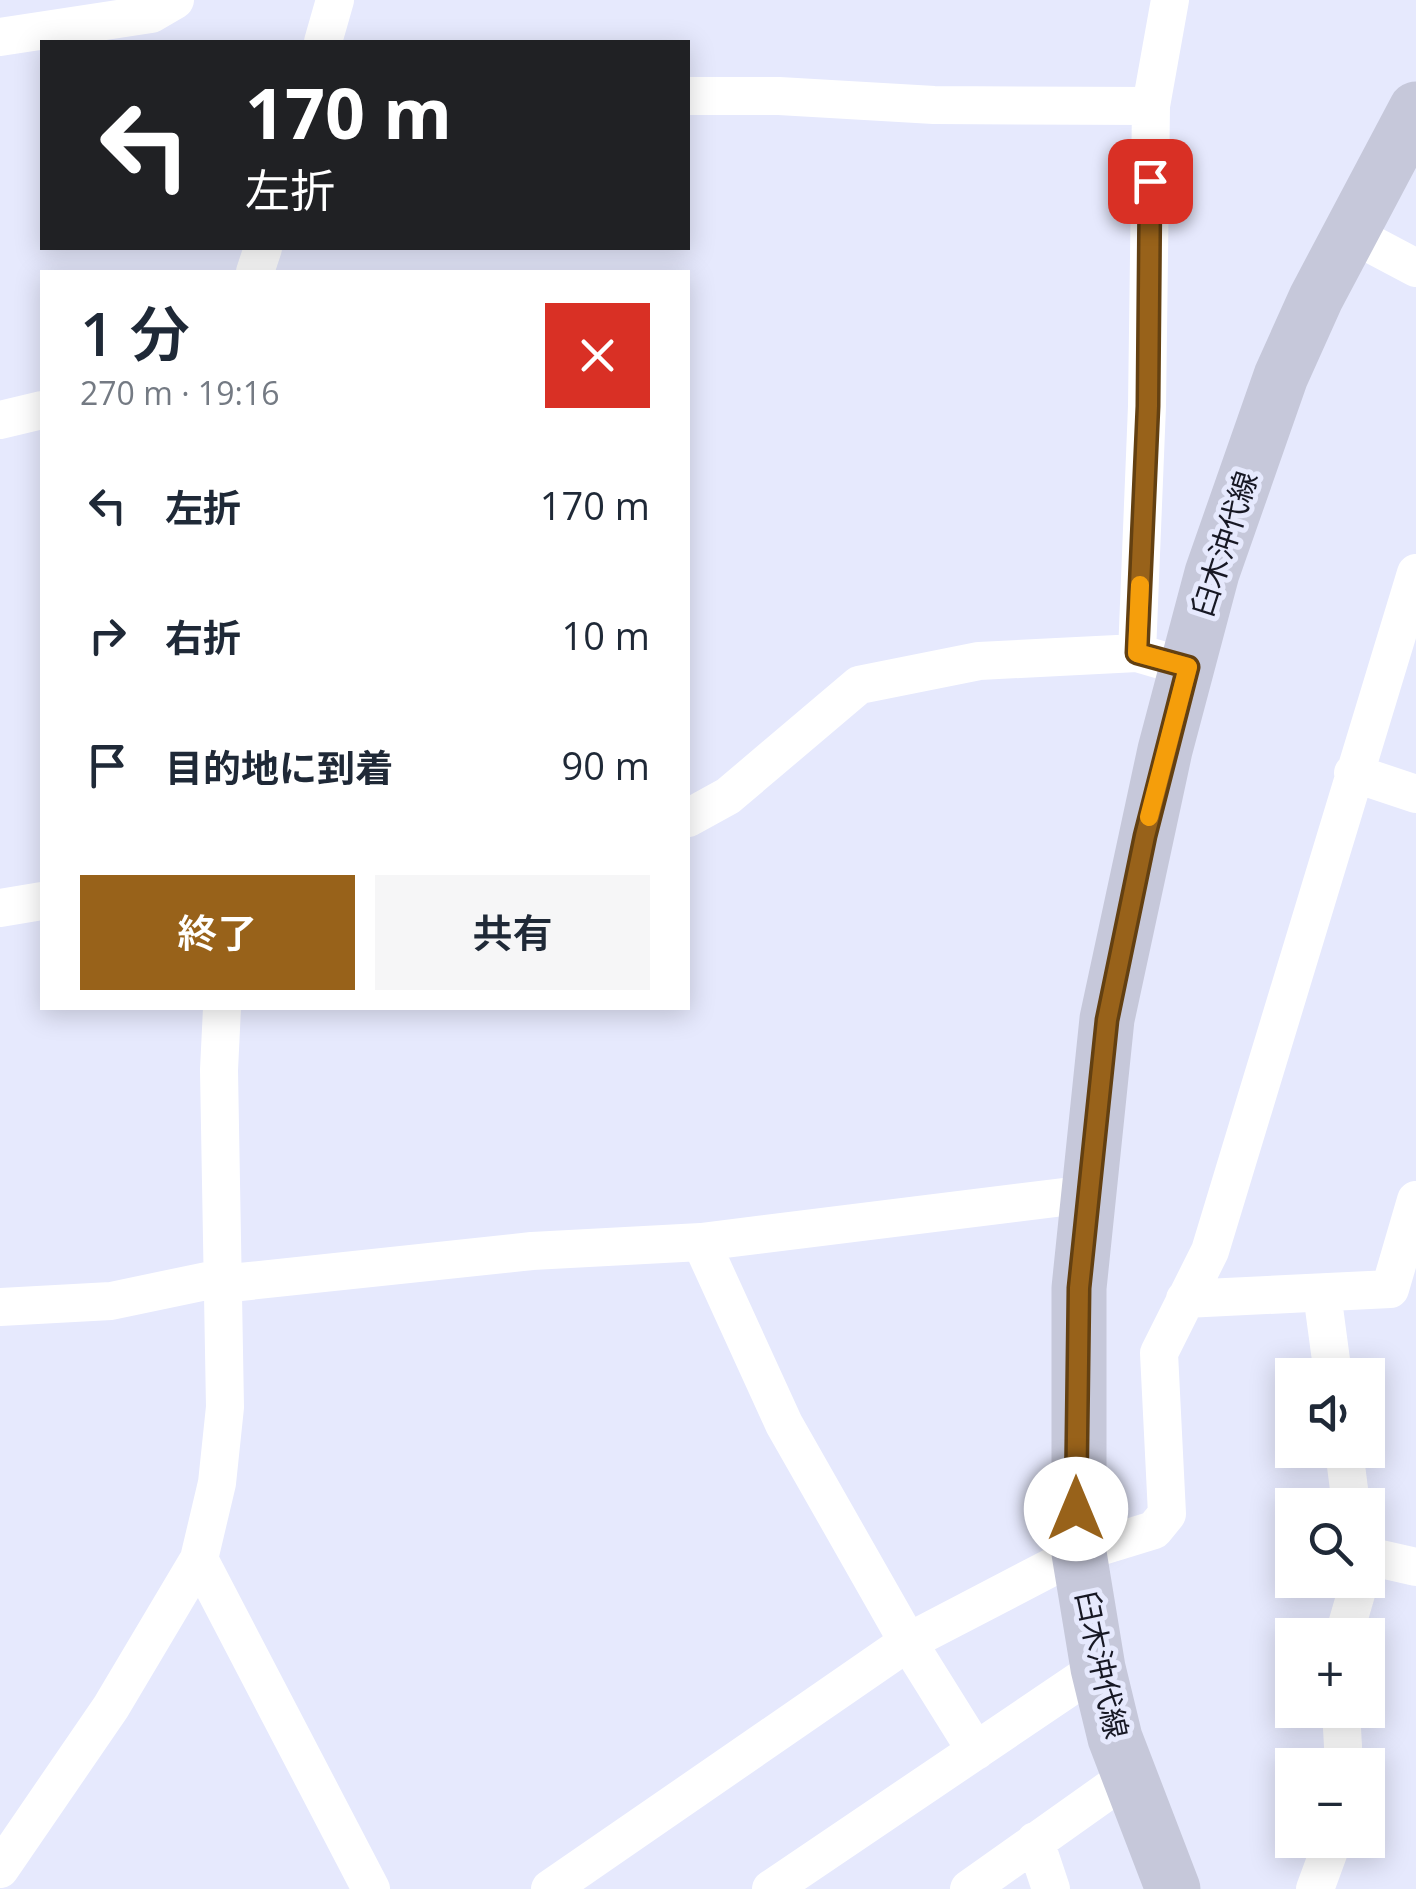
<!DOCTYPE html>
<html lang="ja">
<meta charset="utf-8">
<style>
:root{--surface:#fff;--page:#f6f6f7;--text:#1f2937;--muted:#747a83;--accent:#98621a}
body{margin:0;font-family:"Open Sans","Noto Sans JP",sans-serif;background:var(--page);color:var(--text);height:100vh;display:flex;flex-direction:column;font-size:38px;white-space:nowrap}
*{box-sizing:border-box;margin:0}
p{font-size:32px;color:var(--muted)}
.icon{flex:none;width:55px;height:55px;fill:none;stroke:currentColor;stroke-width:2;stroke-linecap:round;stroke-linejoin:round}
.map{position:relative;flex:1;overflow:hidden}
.drawer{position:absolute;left:40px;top:270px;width:650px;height:740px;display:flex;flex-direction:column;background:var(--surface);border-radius:0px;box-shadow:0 5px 25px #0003}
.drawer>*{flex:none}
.banner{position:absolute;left:40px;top:40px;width:650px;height:210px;border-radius:0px;box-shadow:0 5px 25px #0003;background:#202124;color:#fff;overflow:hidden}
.tools{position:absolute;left:1275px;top:1358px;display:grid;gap:20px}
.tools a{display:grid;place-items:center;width:110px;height:110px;border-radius:0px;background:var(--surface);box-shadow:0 5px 25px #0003;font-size:50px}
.pin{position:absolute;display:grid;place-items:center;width:85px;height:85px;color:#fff;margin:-42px;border-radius:20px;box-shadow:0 5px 15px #0006}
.me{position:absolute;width:110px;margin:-55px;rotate:0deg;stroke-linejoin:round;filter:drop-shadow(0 0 8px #0008)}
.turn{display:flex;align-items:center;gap:35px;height:210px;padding:0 40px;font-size:45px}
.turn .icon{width:130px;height:130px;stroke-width:2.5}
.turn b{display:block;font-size:70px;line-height:85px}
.round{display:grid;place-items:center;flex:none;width:105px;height:105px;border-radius:0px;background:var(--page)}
.headline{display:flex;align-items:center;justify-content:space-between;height:170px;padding:0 40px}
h1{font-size:60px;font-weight:600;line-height:75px}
.primary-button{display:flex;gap:20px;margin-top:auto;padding:20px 40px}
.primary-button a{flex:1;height:115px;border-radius:0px;background:var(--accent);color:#fff;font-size:40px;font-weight:600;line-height:115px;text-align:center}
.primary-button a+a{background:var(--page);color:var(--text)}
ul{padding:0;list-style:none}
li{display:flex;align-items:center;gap:30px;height:130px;padding:0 40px}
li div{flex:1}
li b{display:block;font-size:38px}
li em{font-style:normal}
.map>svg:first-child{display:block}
</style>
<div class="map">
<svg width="1416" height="1889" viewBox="0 0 1416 1889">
<rect width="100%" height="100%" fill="#e6e9fd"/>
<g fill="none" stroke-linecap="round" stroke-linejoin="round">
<path stroke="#fff" stroke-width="38" d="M0,37L151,14L175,0
M323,42L335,0
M688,96H779L934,105L1151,106
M1350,233L1416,268
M255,272L263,248
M0,420L42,410
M1137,653L1147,406L1151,106L1170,0
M1353,773L1416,794
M688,818L728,796L859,685L979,661L1137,653L1161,660
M0,908L42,901
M701,1242L784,1424L908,1642L976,1751
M1322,1293L1333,1375
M1185,1299L1390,1289L1416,1200
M0,1307L111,1301L221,1278L240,1282L532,1251L701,1242L1088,1194
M1344,1450L1351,1505
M1368,1550L1372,1557L1416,1567
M199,1559L371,1889
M1344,1635L1360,1580
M1341,1710L1344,1765
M1035,1841L1051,1889
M0,1869L111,1707L199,1559L217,1483L225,1407L219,1070L222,1008
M550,1889L908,1642L1079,1553L1154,1530L1167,1514L1159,1353L1210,1251L1416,573
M771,1889L1098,1668
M969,1889L1127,1777
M1315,1889L1333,1840"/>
<path stroke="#c6c8da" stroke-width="55" d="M1173,1889L1115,1738L1098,1668L1079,1553V1288L1107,1019L1165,750L1212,573L1281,376L1316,298L1416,109"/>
</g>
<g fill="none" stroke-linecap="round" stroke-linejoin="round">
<defs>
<path id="route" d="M1076,1509L1079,1288L1107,1020L1145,836L1188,667L1137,653L1148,406L1150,181"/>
</defs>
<use href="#route" stroke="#634011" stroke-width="25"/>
<use href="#route" stroke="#98621a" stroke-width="18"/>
<path stroke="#f59e0b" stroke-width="18" d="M1140,585L1137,653L1188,667L1149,817"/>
</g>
<g text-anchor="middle" stroke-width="10" stroke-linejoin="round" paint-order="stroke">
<g font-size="30" fill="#171824" stroke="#e6e9fd">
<text transform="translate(1225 544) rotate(-72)" y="10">臼木沖代線</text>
<text transform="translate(1101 1665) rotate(78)" y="10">臼木沖代線</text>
</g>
</g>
</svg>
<div class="tools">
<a><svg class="icon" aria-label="sound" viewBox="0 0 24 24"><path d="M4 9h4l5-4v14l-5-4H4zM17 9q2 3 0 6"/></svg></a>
<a><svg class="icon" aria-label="search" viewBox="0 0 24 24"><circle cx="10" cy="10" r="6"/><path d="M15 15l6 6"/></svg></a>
<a>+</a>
<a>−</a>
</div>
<div class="pin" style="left:1150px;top:181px;background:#d93025"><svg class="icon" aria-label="arrive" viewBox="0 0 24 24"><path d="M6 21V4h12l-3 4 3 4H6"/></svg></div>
<svg class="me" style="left:1076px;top:1509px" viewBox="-20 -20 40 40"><circle r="19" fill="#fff"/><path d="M0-13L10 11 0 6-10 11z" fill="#98621a"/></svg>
<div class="banner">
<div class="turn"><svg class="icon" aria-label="left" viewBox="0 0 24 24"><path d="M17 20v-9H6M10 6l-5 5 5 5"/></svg><div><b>170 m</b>左折</div></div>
</div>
<section class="drawer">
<div class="headline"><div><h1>1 分</h1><p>270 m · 19:16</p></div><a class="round" style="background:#d93025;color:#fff"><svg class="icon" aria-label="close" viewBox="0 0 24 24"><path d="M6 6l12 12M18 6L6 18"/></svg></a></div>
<ul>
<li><svg class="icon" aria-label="left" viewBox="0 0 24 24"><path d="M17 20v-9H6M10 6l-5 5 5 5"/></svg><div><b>左折</b></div><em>170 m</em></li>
<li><svg class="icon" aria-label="right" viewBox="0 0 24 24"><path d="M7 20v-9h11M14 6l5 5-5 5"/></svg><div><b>右折</b></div><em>10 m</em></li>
<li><svg class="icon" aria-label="arrive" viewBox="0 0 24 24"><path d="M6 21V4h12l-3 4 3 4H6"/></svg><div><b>目的地に到着</b></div><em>90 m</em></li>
</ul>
<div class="primary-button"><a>終了</a><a>共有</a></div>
</section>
</div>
